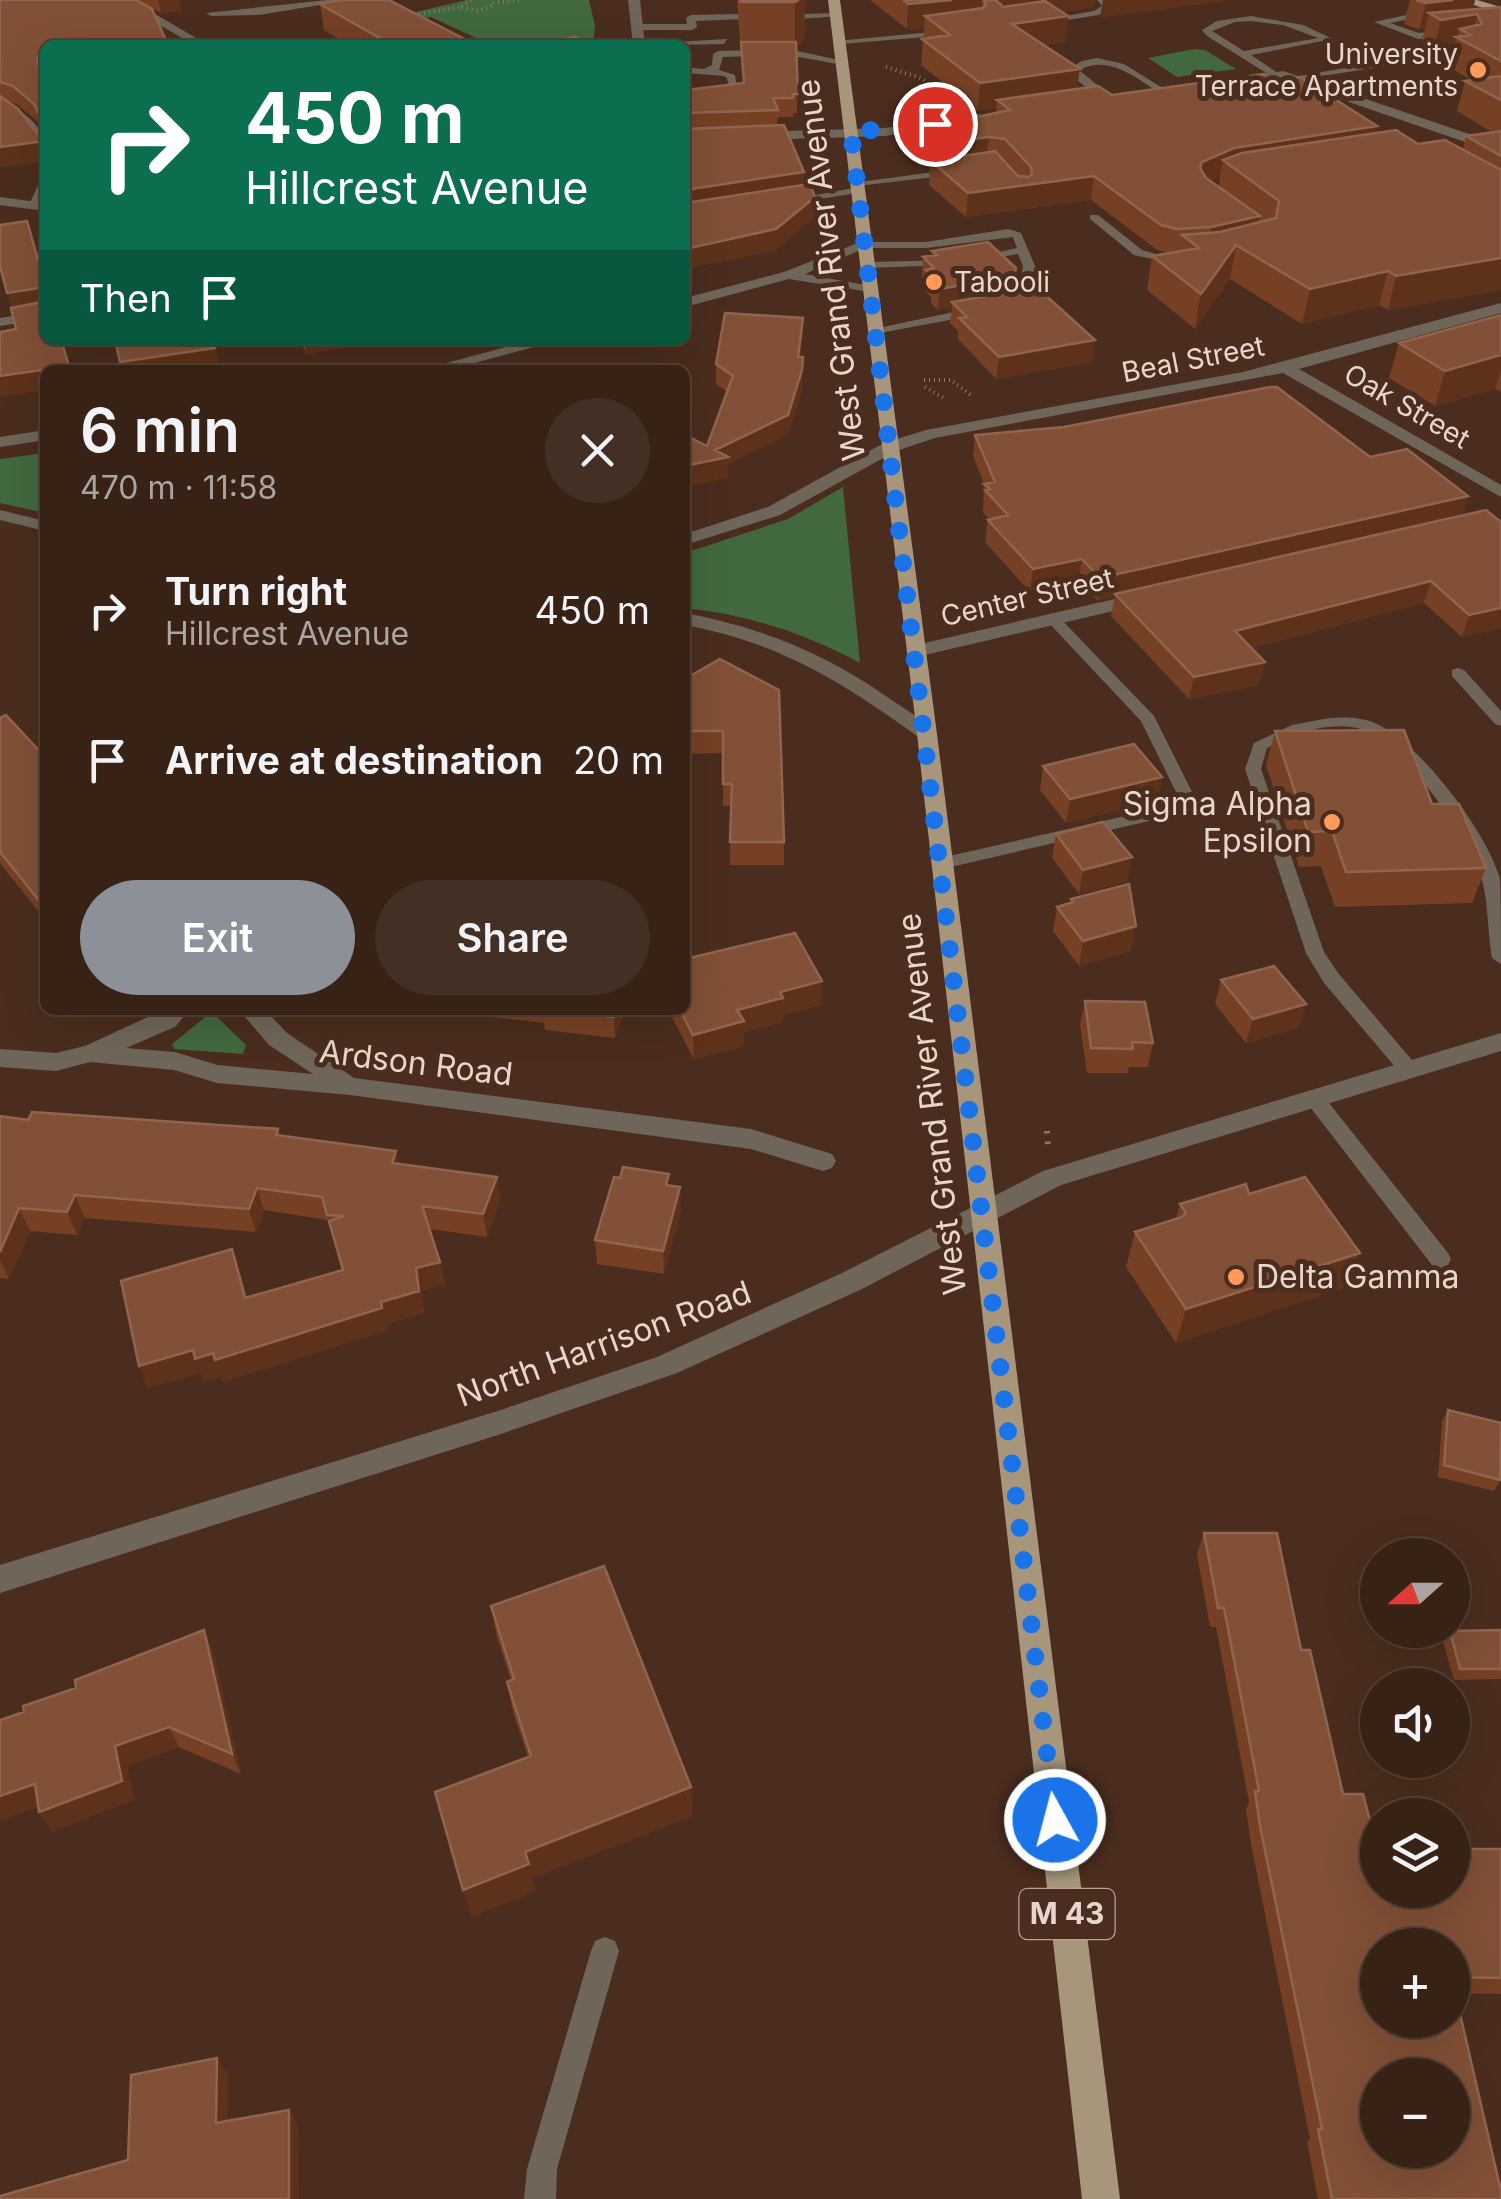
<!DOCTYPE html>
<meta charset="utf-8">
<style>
:root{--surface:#382216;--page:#432f23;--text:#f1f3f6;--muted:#aba4a1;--line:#523f35;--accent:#8c9099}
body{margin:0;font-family:Inter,sans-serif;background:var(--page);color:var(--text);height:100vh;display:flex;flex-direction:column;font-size:38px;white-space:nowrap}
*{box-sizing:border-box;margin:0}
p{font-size:32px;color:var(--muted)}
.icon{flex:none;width:55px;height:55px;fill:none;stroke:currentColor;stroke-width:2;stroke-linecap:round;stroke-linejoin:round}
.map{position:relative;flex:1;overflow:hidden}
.side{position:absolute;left:40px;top:365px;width:650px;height:650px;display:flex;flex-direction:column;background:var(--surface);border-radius:15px;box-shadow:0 10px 40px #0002,0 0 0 2px var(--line)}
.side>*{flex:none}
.banner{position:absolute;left:40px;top:40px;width:650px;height:305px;border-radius:15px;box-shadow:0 10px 40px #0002,0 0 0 2px var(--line);background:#0b6e4f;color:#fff;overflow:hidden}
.needle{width:65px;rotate:249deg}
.fabs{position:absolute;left:1360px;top:1538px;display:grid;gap:20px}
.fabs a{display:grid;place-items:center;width:110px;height:110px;border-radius:50%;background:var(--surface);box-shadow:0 10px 40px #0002,0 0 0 2px var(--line);font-size:50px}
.pin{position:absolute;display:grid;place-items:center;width:85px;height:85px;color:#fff;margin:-42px;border:5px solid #fff;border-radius:50%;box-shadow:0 2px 10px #0007}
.me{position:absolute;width:110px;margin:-55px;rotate:353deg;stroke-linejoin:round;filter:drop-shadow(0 0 8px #0008)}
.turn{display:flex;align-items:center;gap:35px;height:210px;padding:0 40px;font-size:45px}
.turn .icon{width:130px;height:130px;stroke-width:2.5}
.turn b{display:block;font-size:70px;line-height:85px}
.then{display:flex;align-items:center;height:95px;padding:0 40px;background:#0003;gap:20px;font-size:38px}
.round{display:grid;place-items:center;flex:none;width:105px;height:105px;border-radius:52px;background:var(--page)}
.headline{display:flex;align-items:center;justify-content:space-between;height:170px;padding:0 40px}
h1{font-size:60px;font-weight:600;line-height:75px}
.button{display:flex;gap:20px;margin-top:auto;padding:20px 40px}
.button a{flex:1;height:115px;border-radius:60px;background:var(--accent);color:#fff;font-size:40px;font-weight:600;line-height:115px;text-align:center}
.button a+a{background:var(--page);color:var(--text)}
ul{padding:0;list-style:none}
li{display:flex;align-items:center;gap:30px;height:150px;padding:0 40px}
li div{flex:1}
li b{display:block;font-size:38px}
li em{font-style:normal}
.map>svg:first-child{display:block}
</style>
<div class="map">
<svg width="1501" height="2199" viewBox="0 0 1501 2199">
<rect width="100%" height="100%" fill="#4a2d1e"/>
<path fill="#42683f" d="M467,0H589L595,26L593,45H491L431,17L424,18L412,13Z
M1194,49L1205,50L1236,69L1177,77L1148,58Z
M45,453V513L0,503V459Z
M843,487L860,663C804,633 749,615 685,608V553L788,519Z
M209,1014L216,1016L246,1045L243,1054L174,1049L172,1044Z"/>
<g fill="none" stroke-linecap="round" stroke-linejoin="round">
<path stroke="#8e7669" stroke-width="4" stroke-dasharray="1 4" stroke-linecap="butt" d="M471,0L460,7L478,11L494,5
M493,3L520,0
M414,15L460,7
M886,67L921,78L941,94
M924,380H951L972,396
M925,387L945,399"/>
<path stroke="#8e7669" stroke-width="6" stroke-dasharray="2.5 8" stroke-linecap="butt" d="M1047,1131L1048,1147"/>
<path fill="#6f6659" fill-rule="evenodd" d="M327,0H350L259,15L211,16L206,13Z
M1097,0H1106L1112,6L1099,15L1042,24L1037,21L1094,11L1102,6Z
M1434,9L1437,14L1390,23L1419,33L1501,23V29L1418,39L1374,22Z
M741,14L744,19L696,21L697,27L692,30H639L634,27L639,24H687L686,18L691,15Z
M801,14L836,13L841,16L798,19Z
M1251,16L1303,25L1333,39L1251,55L1281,75L1273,77L1207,36L1202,30L1217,21ZM1251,21L1283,25L1318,38L1244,51L1212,31L1235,22Z
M953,30L950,35L841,44L836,41Z
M727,39L724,44L670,45L675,42Z
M1468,47L1471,52L1292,81L1287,78Z
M788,49L848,62L843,65L788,55L723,57L719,70L735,75L738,95L721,103L685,105V99L719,97L730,92L727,78L724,76L685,73V67L704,69L712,65L713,54L718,51Z
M1097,58L1124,64L1169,92L1161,94C1136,78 1109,54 1079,70L1114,99L1105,101L1075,79L1069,69L1082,61Z
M1454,77L1457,82L1350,100L1345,97Z
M0,100C21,110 45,124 45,150L26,125L0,107Z
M957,169L961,170V174L857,186L852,183Z
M45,178V191L37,205L28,207L40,181Z
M858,187L863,190L862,192L791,204L786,201Z
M1090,215H1098L1142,250L1181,261L1175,264L1134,255L1090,219Z
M1008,229L1021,233L1035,266L1029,300L1010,309L1004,305L1017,298L1023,266L1018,254L979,261L973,258L1017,248L1013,237L926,248H865L859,245L865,242H926Z
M954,260V264L950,265L867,268L861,265L867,262Z
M977,307L983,311L981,314L875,334L869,330Z
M45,311V319L0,326V318Z
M1052,613L1057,615L1154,716L1193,794L1192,801L1171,816L942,869L936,867L933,863L936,859L1165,807L1176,799L1177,794L1141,721L1047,621L1044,618Z
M1458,668L1464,670L1501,711V726L1495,724L1452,676V670Z
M1329,718C1345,717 1360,717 1375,723C1420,743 1487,832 1500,879C1501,904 1501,938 1501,964L1492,958C1487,930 1489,900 1480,873C1466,834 1399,737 1357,728C1327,722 1293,733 1267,748L1261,769L1324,952L1338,973L1416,1065L1419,1070L1409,1077L1402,1075L1324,983L1306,953L1245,769L1254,743L1292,725Z
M1314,1091L1321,1093L1448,1253L1451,1259L1448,1265L1440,1268L1432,1265L1307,1103L1304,1098Z
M605,1937L615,1941L619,1951L557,2169L556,2199H524L527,2169L591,1951L595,1941Z"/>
<path fill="#6f6659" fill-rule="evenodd" d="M117,0H131L208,45H194Z
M628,0H640L645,45H633Z
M1283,71L1481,138L1482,141L1471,144L1282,79L1237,85L1231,81Z
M979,114L985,118L983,121L885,136L756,140L750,136L756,132L885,128Z
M0,197L45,203V211L0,205Z
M860,242L872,245L805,274L876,287V293L789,279L685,307V298L784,272Z
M1501,303V313L1299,369L1501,485V497L1283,373L935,438L896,451L780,515L685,545V534L768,507L884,443L926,430L1243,372Z
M533,340H560L448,370H420Z
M45,430V440L0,447V437Z
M0,510L45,521V531L0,520Z
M1145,592L1154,598L1152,602L916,657L906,651L916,645Z
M685,613C764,628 828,655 893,701C908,711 926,721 937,734L934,738H920C842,682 781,643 685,625Z
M163,1010H189L175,1027L126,1048L175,1052L217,1065L313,1074L269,1045L239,1010H265L287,1033L354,1078L751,1129L832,1154L836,1161L832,1168L823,1171L751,1149L350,1095L217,1083L174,1070L90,1062L56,1071L0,1067V1049L56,1053L85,1046Z"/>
<path fill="#6f6659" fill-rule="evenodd" d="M1501,1033V1051L1061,1185L862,1289L677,1373L501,1434L0,1593V1565L501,1410L657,1357L842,1273L1043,1171Z"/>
<path fill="#a7967c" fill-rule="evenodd" d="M828,0H840L937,734L1120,2199H1082L917,734Z
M1459,0H1477L1501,7V14Z"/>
</g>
<path fill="#754024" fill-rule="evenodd" d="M0,0L45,45L42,77L45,161L0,167ZM7,101L18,105L39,123L43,133H37Z
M138,0H179L181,11L161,13Z
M737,0H805L804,40L796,46L797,113H793V117H778L777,125L804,185L815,217L776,250L685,269V90L743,83Z
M870,0H1096L1093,7L1062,12L1068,16L1065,42L1044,45L1077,89L1112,95L1375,134L1418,144L1463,149L1466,136L1501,131V290L1388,310L1379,305L1302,324L1230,279L1195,329L1147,290L1152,256L1168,253L1157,250L1091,200L966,217L929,185L930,166L925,162L927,138H932L933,126L996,113V108L978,111L921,65L924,28L907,29ZM1220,176L1219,187L1210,181Z
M1410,0H1475L1473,9L1501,7V130L1490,131L1457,111L1465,81L1472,80L1448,67L1453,46L1434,49L1422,42L1425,28L1419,29L1404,24Z
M320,4L476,45H349L324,30Z
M932,251L1013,291L1092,362L996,379L958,339V331L950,323L952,308L938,310L931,303V297L925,291V281L922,278L923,257L932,256Z
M1501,315V392L1495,389L1435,406L1389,378L1399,343Z
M803,318L800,357L802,390L788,435L728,464V477L685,487V435L707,446L727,392L716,384V364Z
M299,340H380L307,354Z
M975,435L1370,457L1468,496L1462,516L1501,522V628L1462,637L1424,603L1251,648L1259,685L1189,699L1111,616L1115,596L1097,600L1079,581L1030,592L985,542L988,520L989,519L983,512L984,484L973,456Z
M720,659L784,842V865H730L731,806H723V753L685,754V679Z
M0,718L45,757V920L0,863Z
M1275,731L1432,804L1486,868L1472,903L1335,907L1321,866L1299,867L1266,765Z
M1043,766L1162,777L1158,801L1066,823L1040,790Z
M1056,834L1132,857L1127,881L1079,894L1052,858Z
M1071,899L1131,951L1079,966L1053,931L1057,907L1070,903Z
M1221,980L1306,1004L1298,1028L1246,1043L1215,1004Z
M1085,1001L1153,1043L1148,1067H1129L1128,1073H1087L1080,1025Z
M822,1005L783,1015V1022L744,1032V1046L694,1059L668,1010Z
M492,1010H624L615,1038L545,1030L544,1023L493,1017Z
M0,1116L28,1120L278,1129L280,1135L399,1164L497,1177L500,1200L487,1237L429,1229L440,1262L445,1284L421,1291L424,1313L386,1324L388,1330L223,1382L221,1376L204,1381L201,1373L148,1388L139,1366L240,1272L247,1298L343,1270L328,1220L264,1210L256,1232L85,1218L77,1235L30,1231L9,1279L0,1278Z
M670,1186L681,1211L664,1274L597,1264L595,1240Z
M1249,1194L1360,1253L1346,1287L1176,1343L1126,1267L1135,1232L1176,1219L1180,1204Z
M1448,1410L1500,1480L1494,1491L1438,1477L1442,1421Z
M1204,1533L1301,1650L1343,1794L1378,1890L1501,1849V1994L1456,1993L1501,2199H1318L1307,2142L1310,2139L1251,1844L1246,1809L1249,1802L1216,1627H1210L1197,1554Z
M491,1606L691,1787L692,1816L532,1878L535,1891L471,1917L528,1757L513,1712L507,1682L511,1680L497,1637Z
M1501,1630V1679L1454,1680L1443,1642L1450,1631Z
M213,1651L241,1774L179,1747L127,1766L134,1800L52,1831L39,1812L38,1807L0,1820Z"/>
<path fill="#5e321a" d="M158,0H179L181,11L161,13Z
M795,0H805L804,40L795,47Z
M952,0H982L980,23L925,16L924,28L907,29L908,4Z
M994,0H1096L1093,7L992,24Z
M1103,0H1232L1100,18Z
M1453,0H1475L1471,15L1477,14L1470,44V35L1460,29L1453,46L1434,49L1441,20L1429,13L1425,28L1419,29L1426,3Z
M1068,16L1065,42L1010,50L1012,24Z
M45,57V76L41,77L37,58Z
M1080,69L1076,96L997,100L996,108L978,111L980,83Z
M1377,126L1371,150L1223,160L1220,176L1198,187L1196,192L1202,162L1234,148Z
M989,137L986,161L933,163L935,144Z
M45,141V161L0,167V147Z
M804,172V192L685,210V190Z
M1094,176L1091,200L966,217L968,193Z
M815,197V217L776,250L685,269V249Z
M1260,216L1255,241L1236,246L1230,279L1195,329L1211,227Z
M1501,258V290L1388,310L1396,276Z
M1016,268L1012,297L952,302V308L938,310L940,289Z
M1388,271L1379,305L1302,324L1310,289Z
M39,288L44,307L13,312L7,293Z
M803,318V338L798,377V357Z
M304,340H380L307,354Z
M1095,340L1092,362L996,379L999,357Z
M215,348L220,369L122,370L120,362Z
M1501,355V370L1495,389L1435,406L1445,371Z
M803,357L802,390L788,435L728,464V477L685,487V466L715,450Z
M69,366L70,370H45V390L0,397V376Z
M1468,496L1462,518L1097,600L1100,578Z
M1082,559L1079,581L1030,592L1033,569Z
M1431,581L1424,603L1230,653L1235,631Z
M1501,608V628L1462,637L1469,615Z
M1265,662L1259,685L1189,699L1194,677Z
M1162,777L1158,801L1066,823L1070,799Z
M1132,857L1127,881L1079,894L1083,870Z
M1136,926L1131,951L1079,966L1083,941Z
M822,981V1005L783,1015V1022L744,1032V1046L694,1059L693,1035L737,1010L780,992Z
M1306,1004L1298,1028L1246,1043L1253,1019Z
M616,1010H624L615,1038L614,1017Z
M396,1151L401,1174L392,1163Z
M497,1177L500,1200L487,1237L483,1214Z
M680,1187L681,1211L664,1274L663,1251Z
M257,1188L264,1210L256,1232L249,1209Z
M75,1195L85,1218L77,1235L67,1212Z
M19,1208L30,1231L9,1279L0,1260V1252Z
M1360,1253L1346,1287L1176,1343L1186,1309Z
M440,1262L445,1284L421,1291L424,1313L386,1324L388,1330L223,1382L221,1376L204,1381L201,1373L148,1388L139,1366L193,1350L381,1302L416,1268Z
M204,1630L213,1651L241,1774L232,1754Z
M169,1727L179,1747L127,1766L134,1800L52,1831L39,1812L115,1746Z
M35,1784L48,1804L0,1820V1796Z
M691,1787L692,1816L532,1878L535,1891L471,1917L463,1890L525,1852Z
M217,2058L228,2074V2138L216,2123Z
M289,2110L298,2125L299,2199H289Z"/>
<path fill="#815036" stroke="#91654d" stroke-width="2.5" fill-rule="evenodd" d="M0,0H136L152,9L168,45H45V57L37,58L45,86V141L0,147V96L18,109L37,133H43L42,120L34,104L13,86L0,82Z
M340,0H389L476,45H392L320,4Z
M740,0H799L795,2H740Z
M904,0H952L908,4Z
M984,0H996L1003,7L1045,1L1068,16L1012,24L1080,69L980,83L922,39L950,35L925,16L983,8L986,5Z
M1416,0H1453L1426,3Z
M1501,7V61L1456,37L1470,35L1460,29L1482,24L1477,14L1441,20L1429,13Z
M576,37L584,45H523Z
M741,42H796L798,94H793V98H773L778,110L685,113V90L744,83Z
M1264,74L1278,80L1300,77L1377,126L1234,148L1202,162L1200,168L1206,178L1260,216L1211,227L1177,229L1161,225L1094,176L968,193L931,161L995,151L1018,176L1029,177L1032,174L1031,167L1005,139L989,137L935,144L927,138L942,136L933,126L1010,110L997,100L1098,86L1112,95Z
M1501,76V100L1465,81Z
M784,125L804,172L685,190V129Z
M1396,130L1418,144L1445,140L1501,170V258L1396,276L1388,271L1310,289L1236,245L1201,294L1152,256L1199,248L1182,235L1220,232L1276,218L1279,201L1223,160L1242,153Z
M1501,131V156L1466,136Z
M810,184L815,197L776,229L685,249V203Z
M27,221L45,284V340H61L69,366L0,376V332L16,329L11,308L42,302L43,292L39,288L7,293L0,266V225Z
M988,242L1016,268L1014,276L940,289L932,282L938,281L926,270L934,268L923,257L937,255L932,251Z
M1031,282L1095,340L999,357L959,318L967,317L952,302L1027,289Z
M725,313L803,318L798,357H803L802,370L788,415L715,450L728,457L685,466V435L707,446L733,376L716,364Z
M1501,315V355L1445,371L1399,343Z
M115,340H212L215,348L120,362Z
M545,366L553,370H526Z
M1270,387H1277L1370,457L1407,449L1468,496L1100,578L1082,559L1033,569L988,520L1008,515L985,490L990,489L984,484L995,482L975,435L1064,427Z
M1486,510L1501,522V608L1469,615L1431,581L1235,631L1265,662L1194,677L1115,594Z
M720,659L779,690L784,842H730L732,784H723V731H685V679Z
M6,715L45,757V908L0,852V718Z
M1404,730L1432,804H1459L1486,868L1346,872L1332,831L1308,832L1275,731Z
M1134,744L1162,777L1070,799L1043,766Z
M1103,822L1132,857L1083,870L1056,834Z
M1129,884L1136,926L1083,941L1057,907L1073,902L1071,899Z
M795,933L822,981L780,992L783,998L737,1010L744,1021L693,1035L680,1010H685V959Z
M1274,966L1306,1004L1253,1019L1221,980Z
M1085,1001L1145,1002L1153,1043L1132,1042L1133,1049L1091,1048Z
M554,1010H616L614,1017Z
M32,1112L278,1129L276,1135L396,1151L392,1163L497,1177L483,1214L422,1206L440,1262L416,1268L419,1291L381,1302L382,1308L215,1360L213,1353L195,1359L193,1350L139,1366L121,1281L232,1249L245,1298L343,1270L329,1221L344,1216L327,1215L322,1197L257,1188L249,1209L75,1195L67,1212L19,1208L0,1252V1116L28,1120Z
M623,1167L669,1174L666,1185L680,1187L663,1251L595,1240L614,1177L620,1178Z
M1305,1177L1360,1253L1186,1309L1135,1232L1182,1217L1186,1213L1180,1204L1246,1184L1249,1194Z
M1448,1410L1501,1423L1500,1480L1444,1465Z
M1204,1533H1277L1301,1650H1310L1343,1794H1363L1374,1836H1378V1890H1452V1849H1501V1978L1452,1977V1945H1378V2020H1452V1979L1501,2191V2199H1332L1318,2129H1322L1260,1826L1255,1791H1259L1224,1608H1218ZM1378,2075H1452V2150H1378Z
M604,1566L691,1787L525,1852L529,1864L463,1890L435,1792L531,1756L507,1682L514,1679L491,1606Z
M204,1630L232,1754L169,1727L115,1746L122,1781L39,1812L35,1784L0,1796V1720L24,1712L23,1706L76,1688L75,1680Z
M1501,1630V1669H1460L1450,1631Z
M217,2058L216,2123L289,2110V2199H0V2196L128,2160L131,2075Z"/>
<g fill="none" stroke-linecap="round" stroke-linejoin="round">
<path stroke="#1a73e8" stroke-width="18" stroke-dasharray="0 32.4" d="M935,124L851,132L1055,1820"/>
</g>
<g fill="#ff9b5a" stroke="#4a2d1e" stroke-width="4">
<circle cx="1478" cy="70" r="10"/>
<circle cx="934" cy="282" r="10"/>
<circle cx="1332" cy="822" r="10"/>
<circle cx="1236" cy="1277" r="10"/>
</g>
<g text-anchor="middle" stroke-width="10" stroke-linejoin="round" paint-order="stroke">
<g font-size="28" fill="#e8d5cc" stroke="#4a2d1e" text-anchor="end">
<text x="1458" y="64">University<tspan x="1458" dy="32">Terrace Apartments</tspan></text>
<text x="954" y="292" text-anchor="start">Tabooli</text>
</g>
<g font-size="28" fill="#e8d5cc" stroke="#4a2d1e">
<text transform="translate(1193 359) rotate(-11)" y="10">Beal Street</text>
<text transform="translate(1407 406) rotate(30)" y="10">Oak Street</text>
<text transform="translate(1027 597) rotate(-13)" y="10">Center Street</text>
</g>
<rect fill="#4a2d1e" stroke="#b9a398" stroke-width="2.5" x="1019.5" y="1889" width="95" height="50" rx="8"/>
<g font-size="30" font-weight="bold" fill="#e8d5cc">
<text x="1067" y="1924">M 43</text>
</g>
<g font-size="32" fill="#e8d5cc" stroke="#4a2d1e">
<text transform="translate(831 270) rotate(-97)" y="11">West Grand River Avenue</text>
<text transform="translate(416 1063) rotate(7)" y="11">Ardson Road</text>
<text transform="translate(932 1104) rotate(-97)" y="11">West Grand River Avenue</text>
<text transform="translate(604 1344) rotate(-20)" y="11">North Harrison Road</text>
</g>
<g font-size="32" fill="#e8d5cc" stroke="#4a2d1e" text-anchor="end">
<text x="1312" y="815">Sigma Alpha<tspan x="1312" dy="37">Epsilon</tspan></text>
<text x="1256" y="1288" text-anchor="start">Delta Gamma</text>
</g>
</g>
</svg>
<div class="fabs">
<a><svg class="needle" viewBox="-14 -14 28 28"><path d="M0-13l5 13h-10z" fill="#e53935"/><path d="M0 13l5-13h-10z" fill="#aba4a1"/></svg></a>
<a><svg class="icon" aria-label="sound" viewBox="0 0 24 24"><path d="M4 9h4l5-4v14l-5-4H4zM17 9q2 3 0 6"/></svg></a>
<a><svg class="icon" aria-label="layers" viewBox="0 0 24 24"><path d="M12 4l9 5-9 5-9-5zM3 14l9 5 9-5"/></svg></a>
<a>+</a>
<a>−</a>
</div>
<div class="pin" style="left:935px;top:124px;background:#d93025"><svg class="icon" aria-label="arrive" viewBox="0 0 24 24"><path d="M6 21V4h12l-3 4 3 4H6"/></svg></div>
<svg class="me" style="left:1055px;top:1820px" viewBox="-20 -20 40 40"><circle r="17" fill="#1a73e8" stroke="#fff" stroke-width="3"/><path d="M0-11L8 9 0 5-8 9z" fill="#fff"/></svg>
<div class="banner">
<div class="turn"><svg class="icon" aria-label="right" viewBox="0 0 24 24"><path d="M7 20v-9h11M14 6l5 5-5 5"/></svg><div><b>450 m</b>Hillcrest Avenue</div></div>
<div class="then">Then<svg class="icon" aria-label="arrive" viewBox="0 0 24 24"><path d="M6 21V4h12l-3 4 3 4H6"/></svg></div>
</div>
<section class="side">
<div class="headline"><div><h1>6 min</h1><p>470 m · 11:58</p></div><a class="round"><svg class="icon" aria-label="close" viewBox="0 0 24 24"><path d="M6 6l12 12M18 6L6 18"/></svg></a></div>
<ul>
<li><svg class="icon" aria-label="right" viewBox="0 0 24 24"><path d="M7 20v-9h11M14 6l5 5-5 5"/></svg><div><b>Turn right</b><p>Hillcrest Avenue</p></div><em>450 m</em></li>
<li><svg class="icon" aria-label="arrive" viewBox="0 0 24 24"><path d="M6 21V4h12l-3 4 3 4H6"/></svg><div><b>Arrive at destination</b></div><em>20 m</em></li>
</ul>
<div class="button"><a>Exit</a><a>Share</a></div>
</section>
</div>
